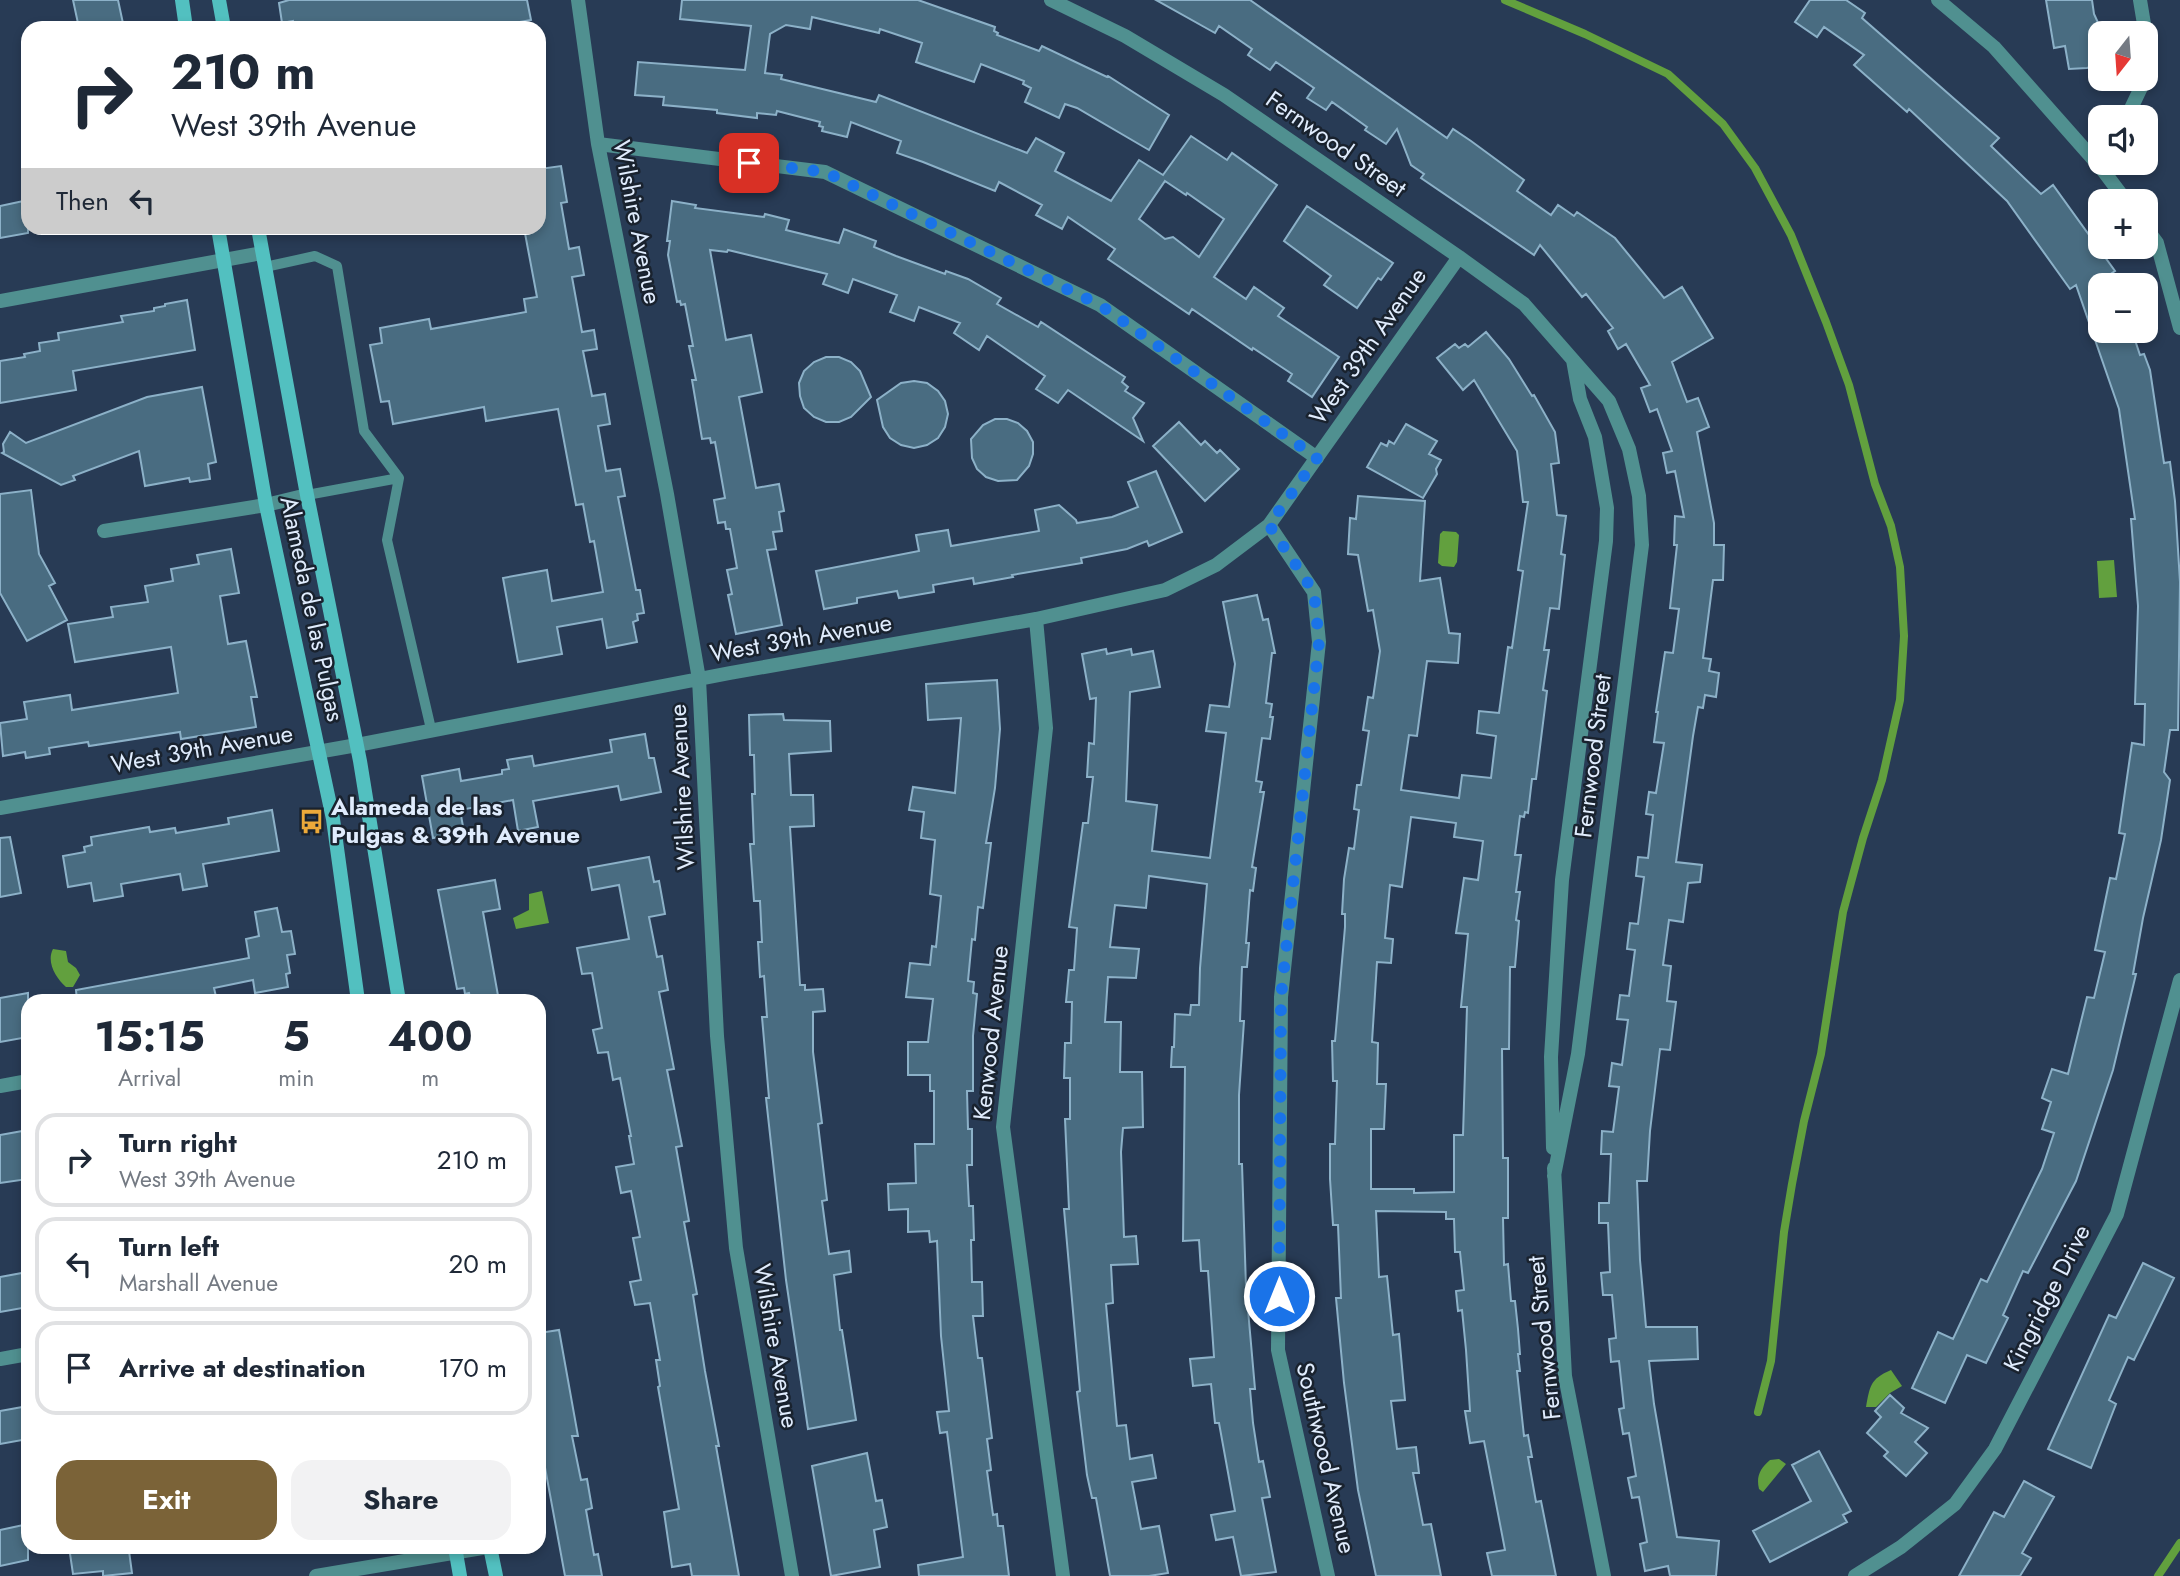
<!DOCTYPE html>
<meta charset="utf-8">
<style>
:root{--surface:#fff;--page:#f2f2f3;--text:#1f2937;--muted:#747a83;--line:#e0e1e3;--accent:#7b6338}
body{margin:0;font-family:Jost,sans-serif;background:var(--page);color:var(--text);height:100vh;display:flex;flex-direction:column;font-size:26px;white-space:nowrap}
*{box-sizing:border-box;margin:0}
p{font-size:23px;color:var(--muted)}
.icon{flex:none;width:38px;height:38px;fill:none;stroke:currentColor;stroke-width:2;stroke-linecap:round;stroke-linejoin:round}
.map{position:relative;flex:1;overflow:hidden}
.sheet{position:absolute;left:21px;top:994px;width:525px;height:560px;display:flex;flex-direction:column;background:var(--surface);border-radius:21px;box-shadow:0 4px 10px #0003}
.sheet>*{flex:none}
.guide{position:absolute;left:21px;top:21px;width:525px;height:214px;border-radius:21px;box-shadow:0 4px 10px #0003;background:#fff;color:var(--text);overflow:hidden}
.needle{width:46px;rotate:197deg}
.fabs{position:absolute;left:2088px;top:21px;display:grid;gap:14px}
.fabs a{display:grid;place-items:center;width:70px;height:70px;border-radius:14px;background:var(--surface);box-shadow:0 4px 10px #0003;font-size:35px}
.pin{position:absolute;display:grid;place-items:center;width:60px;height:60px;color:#fff;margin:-30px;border-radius:14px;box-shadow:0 4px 10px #0006}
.me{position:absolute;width:77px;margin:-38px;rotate:0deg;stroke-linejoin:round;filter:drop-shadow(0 0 5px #0008)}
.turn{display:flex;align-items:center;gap:24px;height:147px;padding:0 35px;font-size:32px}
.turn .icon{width:91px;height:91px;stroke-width:2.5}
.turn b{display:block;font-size:49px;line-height:60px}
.then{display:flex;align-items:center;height:66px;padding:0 35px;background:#0003;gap:14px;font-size:26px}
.eta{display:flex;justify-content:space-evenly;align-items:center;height:119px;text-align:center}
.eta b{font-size:42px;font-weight:700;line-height:49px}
.cta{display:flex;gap:14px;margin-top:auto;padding:14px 35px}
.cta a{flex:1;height:80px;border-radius:21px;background:var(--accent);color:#fff;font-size:28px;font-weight:700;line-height:80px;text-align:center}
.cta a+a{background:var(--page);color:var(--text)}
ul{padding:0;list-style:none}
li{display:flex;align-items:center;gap:21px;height:94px;margin:0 14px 10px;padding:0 21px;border:4px solid var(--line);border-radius:21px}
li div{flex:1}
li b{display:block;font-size:26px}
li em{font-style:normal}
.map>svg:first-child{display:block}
</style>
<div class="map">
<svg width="2180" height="1576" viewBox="0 0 2180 1576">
<rect width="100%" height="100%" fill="#283b55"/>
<path fill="#62a03e" d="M1443,531L1456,532L1459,535L1457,562L1454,567L1442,566L1438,563L1440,534Z
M2114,560L2117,597L2099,598L2097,561Z
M542,891L549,923L516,929L513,918L529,910V894Z
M53,949L66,951L68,962L76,968L80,975L73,987H66C56,978 46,962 53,949Z
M1891,1370L1902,1386L1890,1393L1876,1407H1866C1870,1386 1870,1379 1891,1370Z
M1779,1459L1786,1464L1763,1492L1759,1489C1756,1476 1760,1469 1770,1460Z"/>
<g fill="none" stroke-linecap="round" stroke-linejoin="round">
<path stroke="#62a03e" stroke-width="8" d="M1505,0L1585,34L1668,74L1723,124L1755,168L1791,235L1826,322L1849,385L1875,484L1891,526L1900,567L1904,636L1900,700L1882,780L1863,838L1843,912L1821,1054L1804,1121L1792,1184L1784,1232L1771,1361L1758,1412
M2158,1576L2180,1543"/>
</g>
<path fill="#496c81" stroke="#8cb1c8" stroke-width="2" fill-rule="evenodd" d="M73,0H118L124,28H79Z
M289,0H527L531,20L484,28H414L413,23L384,28H294L293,21L282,23L279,3Z
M682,0H918L995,27L994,31L998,33L997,35L1039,51L1042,46L1107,77L1108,76L1169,115L1149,150L1077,108L1065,104L1059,118L1025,102L1031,88L1023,84L1024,81L981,64L974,82L916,62L922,43L880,29L879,33L812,17L810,29L786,25L770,34L765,73L782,75L781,79L876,102L879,95L1027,153L1036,138L1064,153L1055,171L1111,201L1139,160L1163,175L1191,136L1227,160L1232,153L1277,185L1214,277L1246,299L1254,287L1284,308L1278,316L1339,357L1312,397L1288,381L1292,374L1253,348L1252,350L1192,309L1189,314L1108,259L1115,249L1068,217L1062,229L1036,215L1042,205L999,182L995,191L923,162L897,153L901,141L851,122L847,137L822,131L823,127L819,126L820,122L777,111L776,115L757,113V118L717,113V110L663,105L664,97L635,95L638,62L745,70L751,26L680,19ZM1165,181L1186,195L1187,193L1224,219L1199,257L1173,237L1165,239L1139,219Z
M1156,0H1250L1447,138L1453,129L1471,141L1524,180L1517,191L1551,215L1558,205L1574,216L1577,212L1615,238L1664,298L1682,287L1713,338L1672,362L1687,402L1698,398L1709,427L1697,432L1714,523V545H1724L1723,580H1713L1703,658L1711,659L1709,671L1719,673L1716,697L1705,695L1703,708L1698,707L1693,736L1676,862L1702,865L1700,882L1688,883L1683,922L1669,920L1663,965L1671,966L1667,1001L1676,1002L1670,1050L1660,1049L1650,1131L1647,1181H1637L1640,1260L1646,1327H1697L1698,1359L1649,1361L1654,1404L1677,1537L1719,1541L1716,1576H1670L1668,1566L1645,1571L1640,1544L1647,1542L1639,1497L1632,1498L1628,1478L1636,1476L1629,1433L1623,1434L1619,1409L1624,1408L1619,1361L1611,1362L1609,1339L1616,1338L1612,1295H1603L1601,1273L1610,1272L1608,1223H1599V1203H1609L1611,1154H1601L1602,1131L1613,1132L1619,1087L1609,1086L1612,1063L1622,1065L1628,1020L1617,1019L1620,995L1629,996L1635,950L1627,949L1630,923L1638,924L1644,877L1636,876L1638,857L1648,858L1653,815L1646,814L1649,792L1656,793L1664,743L1654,742L1658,712H1656L1665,652L1673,653L1679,609L1670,608L1677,545H1674L1675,516L1684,517L1675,471L1667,473L1663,453L1672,451L1657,409L1650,412L1641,388L1650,385L1626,344L1618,349L1608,331L1613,328L1586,294L1582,297L1540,245L1534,255L1421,178L1424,174L1411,165L1397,129L1386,144L1365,130L1367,127L1332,102L1326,110L1307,98L1314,88L1276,62L1270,70L1248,55L1252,49L1219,26L1215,33Z
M1810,0H1846L1865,13L1862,18L1999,138L1991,146L2041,194L2053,185L2115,271L2100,281V331H2132L2140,355L2144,354L2150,370L2164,463L2170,462L2175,501L2180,582L2178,730H2170L2164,772L2170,780L2161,840L2143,918L2133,974H2136L2113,1070L2076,1181L2028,1273L2023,1271L2003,1315L2008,1318L1986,1363L1967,1355L1945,1403L1912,1388L1938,1332L1953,1339L1981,1279L1987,1282L2042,1169L2054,1133L2042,1129L2051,1102L2042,1098L2052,1069L2068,1074L2087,997L2094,998L2105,952L2095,950L2110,878L2116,879L2125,834L2119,833L2132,743L2144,745L2145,704H2135L2138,606L2131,519H2135L2119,409L2076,285L2070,289L2007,201L1909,109L1907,112L1854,65L1864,55L1824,27L1817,37L1795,22Z
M2046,0H2092L2094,14L2100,27L2098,41L2100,64L2087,68L2069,69L2065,46L2054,48Z
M561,166L567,202L561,203L569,249L579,247L584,275L572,277L582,332L594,330L597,349L583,351L592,396L605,394L610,424L598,426L606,471L620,469L625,496L618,497L636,590H640L644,613L637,614L638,620L633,622L637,642L607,648L602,619L557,627L562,654L518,662L503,578L547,570L552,601L603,592L594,541L590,542L583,504L576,505L558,409L486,421L484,407L393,424L389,401L381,402L370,345L382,343L380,328L429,319L431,329L526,312L524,299L537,297L524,228H539V169Z
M28,200V233L0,238V206Z
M672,201L696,205L695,208L764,217L765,214L789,220L786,230L839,243L844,229L876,241L874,247L896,256L945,274L946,271L968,279L1001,298L997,304L1038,327L1041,322L1125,377L1122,382L1128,387L1125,391L1144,403L1133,418L1143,441L1068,390L1058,403L1036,389L1045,376L987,336L979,350L954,333L960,323L919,307L914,321L890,312L897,295L853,279L848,293L823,284L827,274L728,250L727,252L710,250L726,340L751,335L762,392L739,397L756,488L779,484L784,511L779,512L782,531L773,532L776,549L767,550L782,625L736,634L728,595L732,594L727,570L737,568L730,529H726L725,522L718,523L714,500L725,498L715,442L711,443L710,438L702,439L692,380H696L689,346H693L685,304L681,305L680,301L677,302L668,255L670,241H667Z
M1307,206L1393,263L1381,280L1378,278L1357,308L1324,285L1331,276L1284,241Z
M187,300L195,350L73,371L76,390L0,403V361L25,357L24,354L40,351L39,343L59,340L58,333L123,322L121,316L154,311V308L165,306V304Z
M1486,332L1509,359L1532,396L1534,395L1555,432L1559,463L1551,464L1557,515L1566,516L1561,554L1565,555L1559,609L1550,608L1544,650H1549L1543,690L1547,691L1536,779H1532L1528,813L1525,812L1524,817L1520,816L1515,855H1521L1516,892H1520L1516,920L1519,921L1515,967H1510L1509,1049H1502L1503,1158H1508V1218H1503L1504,1265L1508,1264L1511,1301H1515L1518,1329L1520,1354H1518L1520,1371H1517L1524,1436L1528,1435L1532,1457H1528L1536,1502L1541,1501L1556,1576H1492L1487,1553L1505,1550L1484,1441L1470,1443L1465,1411H1470L1466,1350L1462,1310L1458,1311L1456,1291L1464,1290L1460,1252H1455L1454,1219H1446V1212L1376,1211L1379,1277L1387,1276L1393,1335L1399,1334L1405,1400L1391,1401L1397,1449L1416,1447L1419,1473H1413L1423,1525L1431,1524L1441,1576H1376L1358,1490L1344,1383L1336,1298H1341L1338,1225H1333L1330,1179V1144H1335L1337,1081H1333L1332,1041H1335L1345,927V914H1342L1344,879L1349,848L1354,849L1359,810L1354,809L1357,785H1361L1369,731L1363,730L1368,697L1373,698L1380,651L1373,610L1368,611L1358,555L1348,554L1350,518L1356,519L1358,496L1425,501L1420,581L1440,578L1449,633L1460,634L1458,663L1427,661L1417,736L1409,735L1401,790L1459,798L1462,775L1491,778L1496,736L1477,733L1479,711L1499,713L1508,647L1512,648L1523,571L1518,570L1528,502H1523L1517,451L1474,380L1463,390L1437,358L1455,344L1459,348L1465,344L1468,347ZM1411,817L1456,823L1454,837L1483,841L1478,880L1464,878L1456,933L1468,934L1461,1007H1467L1463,1135H1454V1192L1414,1193V1189H1371V1129H1384L1386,1084H1377L1378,1043L1372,1042L1377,962L1391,963L1393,939L1385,938L1390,885L1402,887Z
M826,357H839L851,362L860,371L871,397L851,417L839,422H826L814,417L804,408L800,396L799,383L804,371L814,362Z
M914,381L927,383L938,391L945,401L948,414L945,427L938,438L927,445L914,448L901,445L890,438L883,427L877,400L901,383Z
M202,387L216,462L208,464L210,479L190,482L189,478L145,486L139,451L73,476L75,480L61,485L2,453L4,452L3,444L10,432L26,443L147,397Z
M995,419H1007L1018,423L1027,431L1033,442V454L1029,466L1017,480L998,481L986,477L977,469L972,458L971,439L983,425Z
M1179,422L1201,445L1205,441L1217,453L1220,450L1239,469L1205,501L1153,446Z
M1406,424L1437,441L1429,454L1441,460L1436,469L1437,474L1423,498L1367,467L1381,443L1387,446L1389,441L1394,444Z
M1156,471L1182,532L1149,546L1147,541L1127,549L1081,558L1082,563L1012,575L1013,577L974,584L973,578L933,585L934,592L899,598L897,591L857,598V603L824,609L816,571L919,551L916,535L948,530L951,546L1039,531L1035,510L1059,505L1076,520L1077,523L1112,517L1138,507L1128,482Z
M31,490L39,554L55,583L49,586L67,620L27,641L0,593V494Z
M231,549L239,593L220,596L228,644L246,641L257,697H251L256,727L181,739L180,732L89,746L88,742L49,748L50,754L26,758L25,752L3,756L0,723L27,719L24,702L70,695L72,710L178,693L171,647L75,662L68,624L113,617L111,607L148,602L145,586L173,581L171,569L199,564L197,555Z
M1257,595L1263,620L1268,619L1275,653H1272L1266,703L1272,704L1270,717H1273L1270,739L1262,738L1256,781L1262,782L1260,792H1264L1252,867L1256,868L1253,891L1250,890L1246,943H1249L1247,967H1242L1240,1021H1244L1239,1095V1164H1242L1246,1287L1255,1389H1250L1253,1423L1259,1462L1263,1461L1270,1497L1262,1498L1276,1572L1241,1576L1233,1537L1216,1540L1211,1515L1235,1511L1219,1423H1215L1211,1384L1193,1386L1190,1359L1214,1357L1208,1271H1201L1199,1240L1183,1241L1185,1067H1171L1172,1047H1174L1175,1014L1190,1015L1191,1005H1199L1200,968L1207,884L1149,876L1146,908L1115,905L1110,947L1139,949L1136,978L1108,977L1105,1022H1121L1120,1072H1142L1143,1127L1123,1128L1121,1152L1124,1237L1136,1236L1138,1264L1111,1265L1113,1303L1106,1304L1117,1426L1126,1425L1130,1459L1152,1455L1156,1478L1132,1482L1141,1529L1159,1526L1168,1573L1149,1576H1110L1096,1498H1092L1087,1475L1077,1392L1080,1391L1064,1209H1069L1065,1119H1070V1078H1064L1065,1043H1071L1072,1002H1066L1069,970H1074L1077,928L1069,927L1083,823H1088L1093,777H1087L1089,743L1094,744L1096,698L1090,699L1082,654L1106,649L1107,654L1131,649L1132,655L1153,651L1160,687L1130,692L1126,801L1157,805L1152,851L1210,858L1226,733L1206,731L1210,705L1229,707L1235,664L1223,602Z
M997,680L1000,729L995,788L986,843H991L983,908L978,907L975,940L972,939L968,981L974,982L973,993L977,994L973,1036V1091H967L968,1129H972V1165H967L969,1206H973L974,1240H971L972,1282H982L983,1316H973L978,1358H982L992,1438L987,1439L991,1470L987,1471L993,1515L997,1514L998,1526H1003L1009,1576H919L918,1565L963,1557L947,1432L940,1433L937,1412L949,1411L941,1336L937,1241L930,1242L929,1231L908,1232V1209L889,1210L888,1184L916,1183L915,1144H934V1091H930V1075H908V1042H928L933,999L906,997L910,963L930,965L932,946L936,947L941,896L930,894L935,840L921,838L924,812L909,810L913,787L955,793L961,718L928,720L926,684Z
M783,714L784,720L830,721L831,751L789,754L791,795H813L814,826L790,827L800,985H805V990L823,989L825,1011L813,1012V1052L822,1123L818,1124L827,1200L822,1201L829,1254L849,1251L851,1272L834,1275L840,1330H842L856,1420L808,1429L786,1280L766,1098H769L762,1017H767L764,976L760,977L758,942H762L760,901H754L750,844H754L752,794H755L754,755H750L749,715Z
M645,734L649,758H654L661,792L621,800L618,786L533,801L538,827L518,831L513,800L460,810L464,832L433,838L422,776L459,769L461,781L502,774V770L509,769L507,760L532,756L534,766L612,752L610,740Z
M272,810L279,851L203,864L207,886L183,890L180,874L121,884L123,896L94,901L91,883L68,887L63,856L85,852L84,847L92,845L91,837L149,827L150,832L175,828L176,833L229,824L228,818Z
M10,837L21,893L0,897V838Z
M649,857L654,882L659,881L665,914L649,917L657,957L662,956L668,990L659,992L674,1069L667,1070L682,1146L676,1147L689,1221L684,1222L697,1294L693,1295L705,1371L719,1446H716L739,1576H692L690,1564L672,1567L664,1512L679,1509L658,1387L660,1386L656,1360H660L650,1303L635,1305L630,1282L641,1280L633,1238L640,1237L631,1191L621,1193L616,1167L634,1164L629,1136H631L620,1078L613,1080L608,1052L598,1053L593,1030L602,1028L592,973L582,974L577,948L629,939L619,885L592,890L588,868Z
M495,880L500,909L483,912L499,1001H471L469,993L465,994L464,988L457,989L438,890Z
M277,908L282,932L291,931L295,954L287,955L290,973L286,974L288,987L255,993L253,980L214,988L217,1001H77L76,990L249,958L246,939L259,936L255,912Z
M28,993V1037L0,1042V998Z
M28,1130V1179L0,1183V1135Z
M2143,1263L2174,1278L2134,1360L2128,1357L2109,1400L2116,1404L2091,1468L2048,1449L2109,1315L2116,1318Z
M22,1273L28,1307L0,1312V1277Z
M559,1330L578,1436H572L581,1480L587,1479L592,1508L586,1510L594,1555L598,1554L602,1576H565L539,1435V1413H543L539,1389V1333Z
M1890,1395L1904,1408L1901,1413L1928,1428L1915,1442L1927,1453L1906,1476L1884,1456L1888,1452L1867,1433L1881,1417L1875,1411Z
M28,1406V1439L0,1444V1411Z
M1819,1451L1851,1511L1843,1515L1847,1522L1770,1562L1753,1531L1811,1501L1792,1465Z
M867,1453L876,1501L882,1500L887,1527L874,1530L880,1567L831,1576L812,1466Z
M2024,1481L2054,1497L2022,1553L2031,1558L2020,1576H1959L1994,1512L2004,1517Z
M28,1524V1560L0,1566V1530Z
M69,1547H124V1552L129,1551L132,1573L103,1576V1571L73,1574Z"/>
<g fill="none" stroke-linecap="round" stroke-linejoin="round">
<path stroke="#509090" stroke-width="10" d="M265,267L315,256L337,266L364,431L399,478
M307,495L399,478L387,540L431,729"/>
<path stroke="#509090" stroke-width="14" d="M578,0L598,144L667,494L699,679L717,1036L736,1248L792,1576
M1051,0L1125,36L1224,95L1459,257L1524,304L1609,401L1629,449L1639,496L1642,545L1578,1054L1554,1176
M1938,0L1994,47L2102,169L2126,201
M2140,0L2151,66L2146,78
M2127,117L2145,79
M598,144L825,172L1100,305L1317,458
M2146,228L2157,243L2180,328
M0,301L262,253
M1269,525L1314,592L1319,642L1281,997L1278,1350L1328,1576
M104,531L266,505L307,495
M1036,619L1046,728L1003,1127L1063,1576
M0,808L357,745L730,673L1036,619L1165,590L1216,565L1269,525L1459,257
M0,1086L28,1081
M1553,1148L1551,1057L1562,880L1606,541L1607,508L1595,437L1580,399L1573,360
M1554,1168L1565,1376L1604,1576
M0,1359L28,1354
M316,1576L488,1547
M1855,1576L1901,1547L1955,1504L1995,1449L2117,1214L2180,980"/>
<path stroke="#52c0c0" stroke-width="14" d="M182,0L186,28
M219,0L224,28
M218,228L266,505L333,819L358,1001
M258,228L307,495L360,761L399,1001
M455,1547L460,1576
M490,1547L496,1576"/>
</g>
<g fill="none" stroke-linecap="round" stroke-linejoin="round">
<path stroke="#1a73e8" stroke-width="12" stroke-dasharray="0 21.6" d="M749,163L825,172L1100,305L1317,458L1269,525L1314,592L1319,642L1281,997L1279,1296"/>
</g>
<defs>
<symbol id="bus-bare" viewBox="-9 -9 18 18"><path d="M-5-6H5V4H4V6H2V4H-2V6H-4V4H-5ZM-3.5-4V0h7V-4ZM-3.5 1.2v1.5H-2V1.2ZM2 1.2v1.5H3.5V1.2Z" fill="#eca93a" stroke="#19222e" stroke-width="2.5" paint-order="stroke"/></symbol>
</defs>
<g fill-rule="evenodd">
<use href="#bus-bare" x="294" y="804" width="35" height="35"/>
</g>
<g text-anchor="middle" stroke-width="5" stroke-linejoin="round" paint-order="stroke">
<g font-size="24" fill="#e0ecfd" stroke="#19222e">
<text transform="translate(1336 144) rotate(35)" y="8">Fernwood Street</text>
<text transform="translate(637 222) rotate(79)" y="8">Wilshire Avenue</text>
<text transform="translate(1368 346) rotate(-55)" y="8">West 39th Avenue</text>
<text transform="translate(312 609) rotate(78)" y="8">Alameda de las Pulgas</text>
<text transform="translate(801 638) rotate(-10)" y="8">West 39th Avenue</text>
<text transform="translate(202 749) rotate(-10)" y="8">West 39th Avenue</text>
<text transform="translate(1593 756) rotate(-83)" y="8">Fernwood Street</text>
<text transform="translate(682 787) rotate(-93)" y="8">Wilshire Avenue</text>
<text transform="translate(991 1033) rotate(-84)" y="8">Kenwood Avenue</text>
<text transform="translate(2047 1298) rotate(-63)" y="8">Kingridge Drive</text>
<text transform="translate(1544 1338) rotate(-96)" y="8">Fernwood Street</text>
<text transform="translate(776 1346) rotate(80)" y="8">Wilshire Avenue</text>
<text transform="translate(1326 1458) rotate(77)" y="8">Southwood Avenue</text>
</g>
<g font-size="24" font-weight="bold" fill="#e0ecfd" stroke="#19222e" text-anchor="start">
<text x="331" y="815">Alameda de las<tspan x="331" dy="28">Pulgas &amp; 39th Avenue</tspan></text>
</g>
</g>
</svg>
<div class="fabs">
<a><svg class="needle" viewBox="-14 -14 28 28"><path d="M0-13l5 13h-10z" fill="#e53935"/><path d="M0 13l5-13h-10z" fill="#747a83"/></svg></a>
<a><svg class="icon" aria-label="sound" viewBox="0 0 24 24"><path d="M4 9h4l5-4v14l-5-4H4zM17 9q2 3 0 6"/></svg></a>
<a>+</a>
<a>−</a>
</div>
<div class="pin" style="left:749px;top:163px;background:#d93025"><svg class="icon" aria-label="arrive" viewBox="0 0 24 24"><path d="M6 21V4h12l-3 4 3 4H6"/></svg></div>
<svg class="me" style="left:1279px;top:1296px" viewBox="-20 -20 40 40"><circle r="17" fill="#1a73e8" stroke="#fff" stroke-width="3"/><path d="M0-11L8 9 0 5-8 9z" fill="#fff"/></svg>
<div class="guide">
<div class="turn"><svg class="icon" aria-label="right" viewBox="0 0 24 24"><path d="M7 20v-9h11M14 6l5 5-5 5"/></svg><div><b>210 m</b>West 39th Avenue</div></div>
<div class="then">Then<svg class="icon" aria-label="left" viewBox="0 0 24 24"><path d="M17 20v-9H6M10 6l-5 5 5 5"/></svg></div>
</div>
<section class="sheet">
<div class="eta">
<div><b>15:15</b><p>Arrival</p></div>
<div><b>5</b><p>min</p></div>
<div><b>400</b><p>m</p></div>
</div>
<ul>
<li><svg class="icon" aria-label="right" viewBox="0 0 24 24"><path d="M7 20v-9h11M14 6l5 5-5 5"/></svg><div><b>Turn right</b><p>West 39th Avenue</p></div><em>210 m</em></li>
<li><svg class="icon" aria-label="left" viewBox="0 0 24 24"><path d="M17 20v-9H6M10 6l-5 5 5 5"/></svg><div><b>Turn left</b><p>Marshall Avenue</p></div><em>20 m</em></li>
<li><svg class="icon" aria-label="arrive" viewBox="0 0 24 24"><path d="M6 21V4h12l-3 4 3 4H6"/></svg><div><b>Arrive at destination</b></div><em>170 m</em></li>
</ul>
<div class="cta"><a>Exit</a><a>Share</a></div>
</section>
</div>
